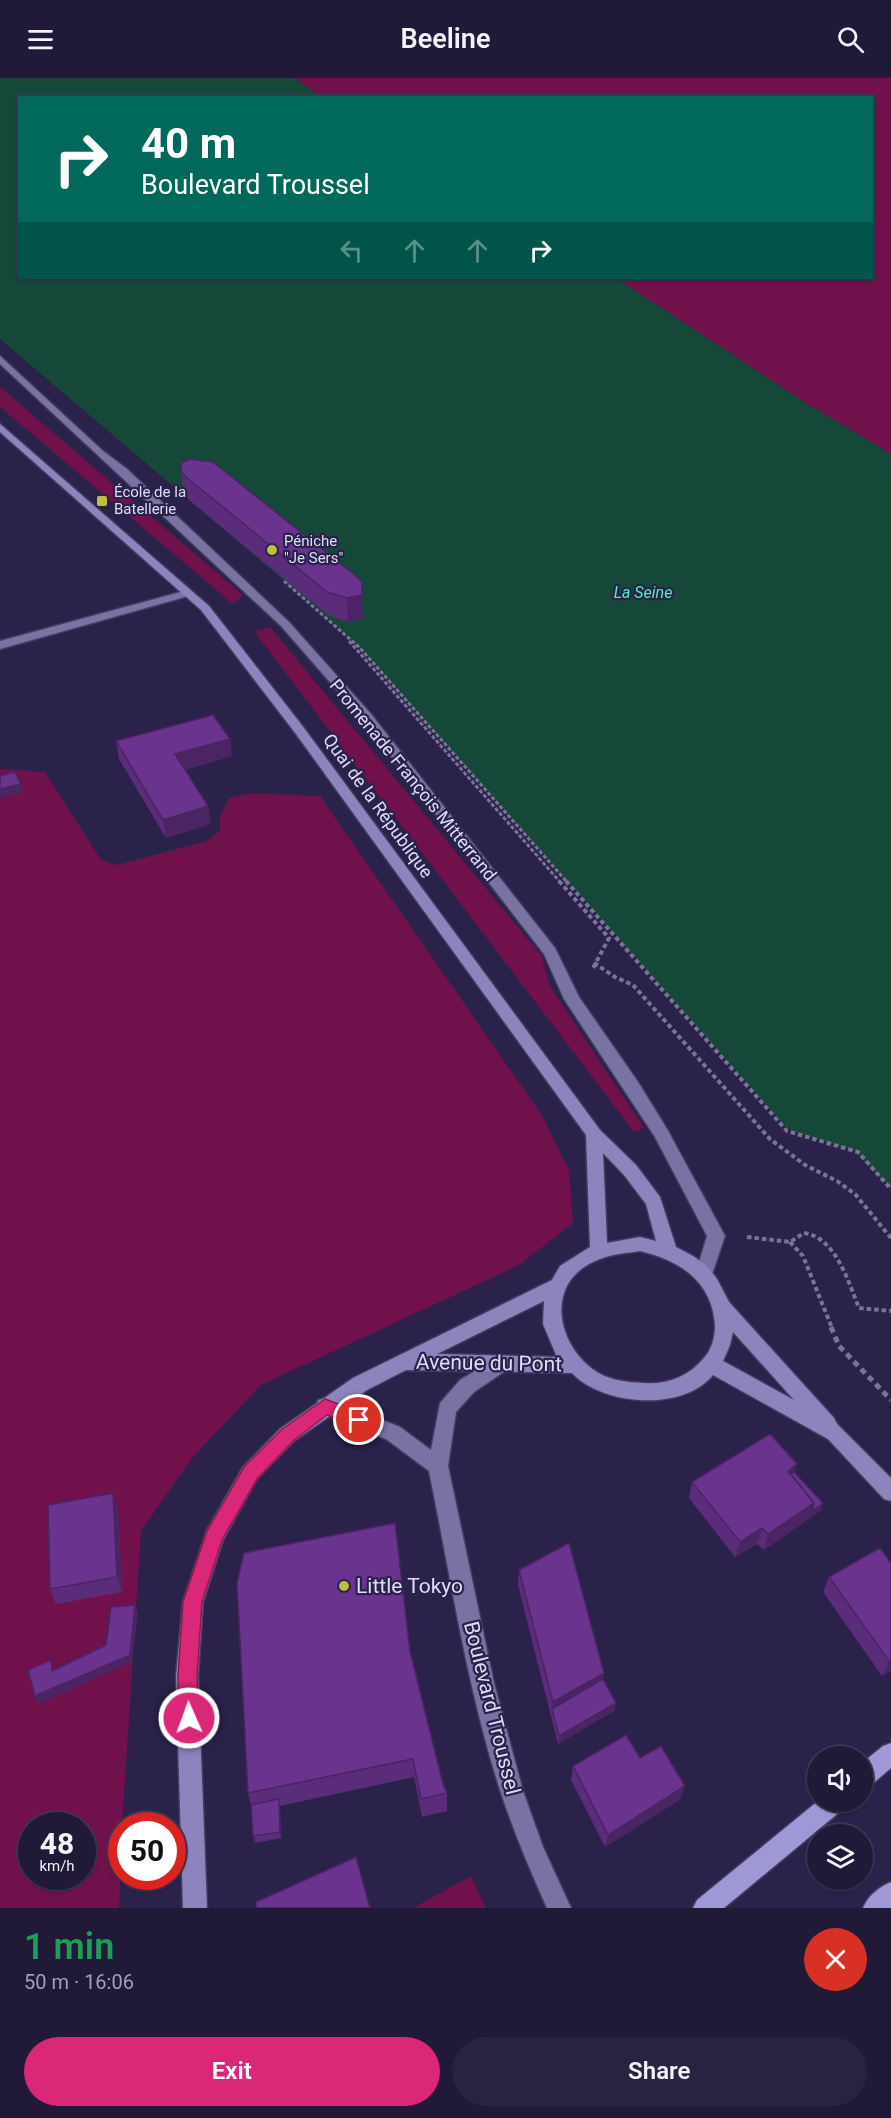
<!DOCTYPE html>
<meta charset="utf-8">
<style>
:root{--surface:#201a38;--page:#282340;--text:#f1f3f6;--muted:#a2a1ae;--line:#3d3853;--accent:#db2777}
body{margin:0;font-family:Roboto,sans-serif;background:var(--page);color:var(--text);height:100vh;display:flex;flex-direction:column;font-size:22px;white-space:nowrap}
*{box-sizing:border-box;margin:0}
p{font-size:20px;color:var(--muted)}
.icon{flex:none;width:33px;height:33px;fill:none;stroke:currentColor;stroke-width:2;stroke-linecap:round;stroke-linejoin:round}
.map{position:relative;height:1830px;overflow:hidden}
.side{display:flex;flex-direction:column;background:var(--surface);flex:1}
.side>*{flex:none}
.top-card{position:absolute;left:18px;top:18px;width:855px;height:183px;border-radius:0px;box-shadow:0 2px 4px #0004,0 0 0 2px var(--line);background:#00695c;color:#fff;overflow:hidden}
.buttons{position:absolute;left:807px;top:1668px;display:grid;gap:12px}
.buttons a{display:grid;place-items:center;width:66px;height:66px;border-radius:50%;background:var(--surface);box-shadow:0 2px 4px #0004,0 0 0 2px var(--line);font-size:30px}
.speed{position:absolute;left:18px;top:1734px;display:flex;gap:12px;font-size:30px;font-weight:700;text-align:center}
.speed>*{display:grid;place-content:center;width:78px;height:78px;border-radius:50%;background:var(--surface);box-shadow:0 2px 4px #0004,0 0 0 2px var(--line);line-height:1}
.speed small{font-size:15px;font-weight:400}
.speed .limit{border:9px solid #d22;background:#fff;color:#111}
.pin{position:absolute;display:grid;place-items:center;width:51px;height:51px;color:#fff;margin:-26px;border:3px solid #fff;border-radius:50%;box-shadow:0 2px 6px #0007}
.me{position:absolute;width:66px;margin:-33px;rotate:358deg;stroke-linejoin:round;filter:drop-shadow(0 0 4px #0008)}
.turn{display:flex;align-items:center;gap:21px;height:126px;padding:0 24px;font-size:27px}
.turn .icon{width:78px;height:78px;stroke-width:2.5}
.turn b{display:block;font-size:42px;line-height:51px}
.lanes{display:flex;align-items:center;height:57px;padding:0 24px;background:#0003;justify-content:center;gap:30px;direction:ltr}
.lanes .off{opacity:.35}
.round{display:grid;place-items:center;flex:none;width:63px;height:63px;border-radius:32px;background:var(--page)}
.summary{display:flex;align-items:center;justify-content:space-between;height:102px;padding:0 24px}
h1{font-size:36px;font-weight:600;line-height:45px;color:#1e9e55}
.action{display:flex;gap:12px;margin-top:auto;padding:12px 24px}
.action a{flex:1;height:69px;border-radius:36px;background:var(--accent);color:#fff;font-size:24px;font-weight:600;line-height:69px;text-align:center}
.action a+a{background:var(--page);color:var(--text)}
header{display:flex;justify-content:space-between;align-items:center;height:78px;padding:0 24px;background:var(--surface);font-size:27px;font-weight:600}
.map>svg:first-child{display:block}
</style>
<header><svg class="icon" aria-label="menu" viewBox="0 0 24 24"><path d="M4 6h16M4 12h16M4 18h16"/></svg>Beeline<svg class="icon" aria-label="search" viewBox="0 0 24 24"><circle cx="10" cy="10" r="6"/><path d="M15 15l6 6"/></svg></header>
<div class="map">
<svg width="891" height="1830" viewBox="0 0 891 1830">
<rect width="100%" height="100%" fill="#2a224b"/>
<path fill="#71114b" fill-rule="evenodd" d="M293,0H891V376L801,322L616,200H872V20H323Z
M0,309L243,517L233,526L0,329Z
M270,549L541,877L550,908L644,1050L634,1054L254,553Z
M0,691L45,694L101,782L116,787L128,784L207,763L220,753V738L230,720L251,715L320,718L543,1039L569,1093L573,1145L519,1187L261,1307L192,1380L141,1453L122,1748L119,1830H0ZM32,1748H82V1798H32Z
M471,1798L486,1830H413Z"/>
<path fill="#164839" d="M0,0H293L323,19L20,20V200H616L801,322L891,376V1111L854,1073L794,1054L786,1049L360,570L327,539L0,261Z"/>
<g fill="none" stroke-linecap="round" stroke-linejoin="round">
<defs>
<path id="lane" d="M188,512L194,515L192,517L0,571V563Z"/>
<path id="street" d="M0,278L103,373L127,391L289,544L371,636L555,870L579,919L638,1004L667,1051L725,1158L710,1202L704,1204L698,1202L695,1197L707,1158L655,1059L564,921L544,876L363,642L281,548L0,286Z
M501,1277L508,1279L510,1285L508,1291L474,1314L456,1334L448,1388L494,1605L523,1713L543,1769L571,1830H547C530,1792 514,1754 501,1715C467,1611 451,1500 429,1393L386,1361L318,1334L316,1328L318,1322L325,1320L332,1322L400,1349L431,1372L440,1325L460,1302Z"/>
<path id="secondary" d="M0,346L209,528L304,650L600,1052L636,1087L660,1119L676,1169L693,1178L707,1188L717,1201L729,1224L834,1340L837,1346L891,1400V1423L884,1421L828,1361L713,1297C683,1334 603,1328 572,1295L406,1292L367,1312L294,1363L257,1401L223,1462L203,1524L198,1598L207,1830H183L176,1598L183,1524L207,1452L243,1389L280,1351L353,1300L552,1202L560,1188L590,1169L586,1057L296,656L201,532L0,354ZM603,1075L624,1097L646,1126L656,1163L640,1159L607,1165ZM640,1173C679,1182 712,1203 715,1247C715,1259 712,1271 704,1280C688,1299 667,1307 643,1305C625,1304 606,1302 591,1290C553,1259 547,1200 600,1181C612,1176 627,1175 640,1173ZM544,1223L543,1246L557,1279L437,1276ZM733,1254L794,1322L723,1283L730,1267Z"/>
<path id="primary" d="M891,1665V1690L870,1708L862,1711V1685L883,1668Z
M818,1723L845,1724L842,1732L724,1830H693L697,1822Z
M891,1804V1830H863C868,1818 879,1809 891,1804Z"/>
</defs>
<use href="#lane" stroke="#443c60" stroke-width="3"/>
<use href="#street" stroke="#443c60" stroke-width="3"/>
<use href="#secondary" stroke="#443c60" stroke-width="3"/>
<use href="#primary" stroke="#443c60" stroke-width="3"/>
<path stroke="#797396" stroke-width="3" stroke-dasharray="4 2" stroke-linecap="butt" d="M284,503L360,570L568,805
M349,563L561,805"/>
<path stroke="#797396" stroke-width="4" stroke-dasharray="4.5 3" stroke-linecap="butt" d="M559,803L609,860L592,892
M566,803L787,1053L858,1074L891,1111
M594,885L615,899L633,907L770,1061L805,1087L837,1103L855,1116L891,1160
M747,1159L790,1164L804,1155C836,1159 849,1206 859,1230L891,1233
M790,1164L803,1178L832,1250"/>
<path stroke="#797396" stroke-width="5" stroke-dasharray="6 4.5" stroke-linecap="butt" d="M831,1249L839,1268L891,1322"/>
<use href="#lane" fill="#7973a3" fill-rule="evenodd"/>
<use href="#street" fill="#7973a3" fill-rule="evenodd"/>
<use href="#secondary" fill="#8c85bd" fill-rule="evenodd"/>
<use href="#primary" fill="#9f98d7" fill-rule="evenodd"/>
</g>
<path fill="#5b2c7a" d="M181,393L356,498L363,540L348,544L328,537L189,422L184,416Z
M230,661L232,678L185,692L211,746L166,760L119,681L116,663Z
M797,1386L794,1394L823,1425L820,1433L764,1472L757,1466L735,1479L689,1420L692,1404Z
M118,1431L122,1514L56,1526L50,1511Z
M891,1485V1592L882,1598L823,1514L829,1499Z
M519,1492L603,1601L616,1625L614,1633L558,1666L518,1507Z
M410,1573L443,1706L447,1715V1733L422,1739L414,1699L280,1728L281,1760L255,1765L253,1758L251,1727L248,1715Z
M640,1680L681,1721L605,1769L571,1702L573,1688Z"/>
<path fill="#4a2463" d="M362,504L363,540L348,544L347,520Z
M230,661L232,678L178,694L175,676Z
M21,706L23,715L0,721V711Z
M208,728L211,746L166,760L163,742Z
M797,1386L792,1402L788,1393Z
M113,1415L118,1431L122,1514L117,1499Z
M814,1425L809,1441L764,1472L768,1456Z
M823,1425L820,1433L809,1441L812,1433Z
M762,1450L757,1466L735,1479L740,1464Z
M135,1527L138,1535L132,1584L38,1626L35,1618L130,1577Z
M891,1582V1592L882,1598L889,1583Z
M604,1595L602,1609L552,1631L553,1624Z
M616,1625L614,1633L558,1666L559,1658Z
M685,1708L681,1721L605,1769L608,1757Z
M279,1721L280,1728L281,1760L280,1754Z"/>
<path fill="#6a338e" stroke="#4a2463" stroke-width="1.5" d="M190,381L212,384L218,388L356,498L362,504V517L347,520L327,514L186,399L181,393V385Z
M213,637L230,661L175,676L208,728L163,742L116,663Z
M15,694L21,706L0,711V698Z
M770,1356L797,1386L788,1393L814,1425L768,1456L762,1450L740,1464L692,1404Z
M794,1394L823,1425L812,1433L814,1425L791,1396Z
M113,1415L117,1499L50,1511L48,1427Z
M395,1445L410,1573L443,1706L447,1715L421,1721L413,1681L248,1715L237,1505L244,1475Z
M569,1465L604,1595L553,1624L519,1492Z
M880,1470L891,1485V1582L889,1583L829,1499Z
M135,1527L130,1577L35,1618L28,1592L51,1582L52,1593L106,1567L111,1529Z
M603,1601L616,1625L559,1658L552,1631Z
M626,1657L640,1680L661,1668L685,1708L608,1757L573,1688Z
M279,1721L280,1754L253,1758L251,1727Z
M356,1779L370,1830H256V1824Z"/>
<path fill="#db2777" stroke="#8e194d" stroke-width="1.5" d="M325,1321L365,1336L368,1342L365,1347L359,1350L327,1337L293,1363L257,1401L222,1462L202,1524L197,1598L199,1640L196,1647L189,1650L182,1647L179,1640L178,1598L183,1524L207,1453L244,1389L281,1352Z"/>
<g fill="#bebf42" stroke="#2a224b" stroke-width="2">
<rect x="96" y="417" width="12" height="12" rx="3"/>
<circle cx="272" cy="472" r="6"/>
<circle cx="344" cy="1508" r="6"/>
</g>
<g text-anchor="middle" stroke-width="4.5" stroke-linejoin="round" paint-order="stroke">
<g font-size="15" fill="#dedcf7" stroke="#2a224b" text-anchor="start">
<text x="114" y="419">École de la<tspan x="114" dy="17">Batellerie</tspan></text>
<text x="284" y="468">Péniche<tspan x="284" dy="17">"Je Sers"</tspan></text>
</g>
<g font-size="16" font-style="italic" fill="#53ebbd" stroke="#2a224b">
<text x="643" y="520">La Seine</text>
</g>
<g font-size="18" fill="#dedcf7" stroke="#2a224b">
<text transform="translate(413 702) rotate(51)" y="6">Promenade François Mitterrand</text>
<text transform="translate(378 728) rotate(54)" y="6">Quai de la République</text>
</g>
<g font-size="21" fill="#dedcf7" stroke="#2a224b">
<text transform="translate(489 1285) rotate(1)" y="7">Avenue du Pont</text>
<text transform="translate(492 1630) rotate(76)" y="7">Boulevard Troussel</text>
</g>
<g font-size="21" fill="#dedcf7" stroke="#2a224b" text-anchor="start">
<text x="356" y="1515">Little Tokyo</text>
</g>
</g>
</svg>
<div class="buttons">
<a><svg class="icon" aria-label="sound" viewBox="0 0 24 24"><path d="M4 9h4l5-4v14l-5-4H4zM17 9q2 3 0 6"/></svg></a>
<a><svg class="icon" aria-label="layers" viewBox="0 0 24 24"><path d="M12 4l9 5-9 5-9-5zM3 14l9 5 9-5"/></svg></a>
</div>
<div class="speed"><div>48<small>km/h</small></div><div class="limit">50</div></div>
<div class="pin" style="left:359px;top:1342px;background:#d93025"><svg class="icon" aria-label="arrive" viewBox="0 0 24 24"><path d="M6 21V4h12l-3 4 3 4H6"/></svg></div>
<svg class="me" style="left:189px;top:1640px" viewBox="-20 -20 40 40"><circle r="17" fill="#db2777" stroke="#fff" stroke-width="3"/><path d="M0-11L8 9 0 5-8 9z" fill="#fff"/></svg>
<div class="top-card">
<div class="turn"><svg class="icon" aria-label="right" viewBox="0 0 24 24"><path d="M7 20v-9h11M14 6l5 5-5 5"/></svg><div><b>40 m</b>Boulevard Troussel</div></div>
<div class="lanes"><svg class="icon off" aria-label="left" viewBox="0 0 24 24"><path d="M17 20v-9H6M10 6l-5 5 5 5"/></svg><svg class="icon off" aria-label="ahead" viewBox="0 0 24 24"><path d="M12 20V5M6 11l6-6 6 6"/></svg><svg class="icon off" aria-label="ahead" viewBox="0 0 24 24"><path d="M12 20V5M6 11l6-6 6 6"/></svg><svg class="icon" aria-label="right" viewBox="0 0 24 24"><path d="M7 20v-9h11M14 6l5 5-5 5"/></svg></div>
</div>
</div>
<section class="side">
<div class="summary"><div><h1>1 min</h1><p>50 m · 16:06</p></div><a class="round" style="background:#d93025;color:#fff"><svg class="icon" aria-label="close" viewBox="0 0 24 24"><path d="M6 6l12 12M18 6L6 18"/></svg></a></div>
<div class="action"><a>Exit</a><a>Share</a></div>
</section>
